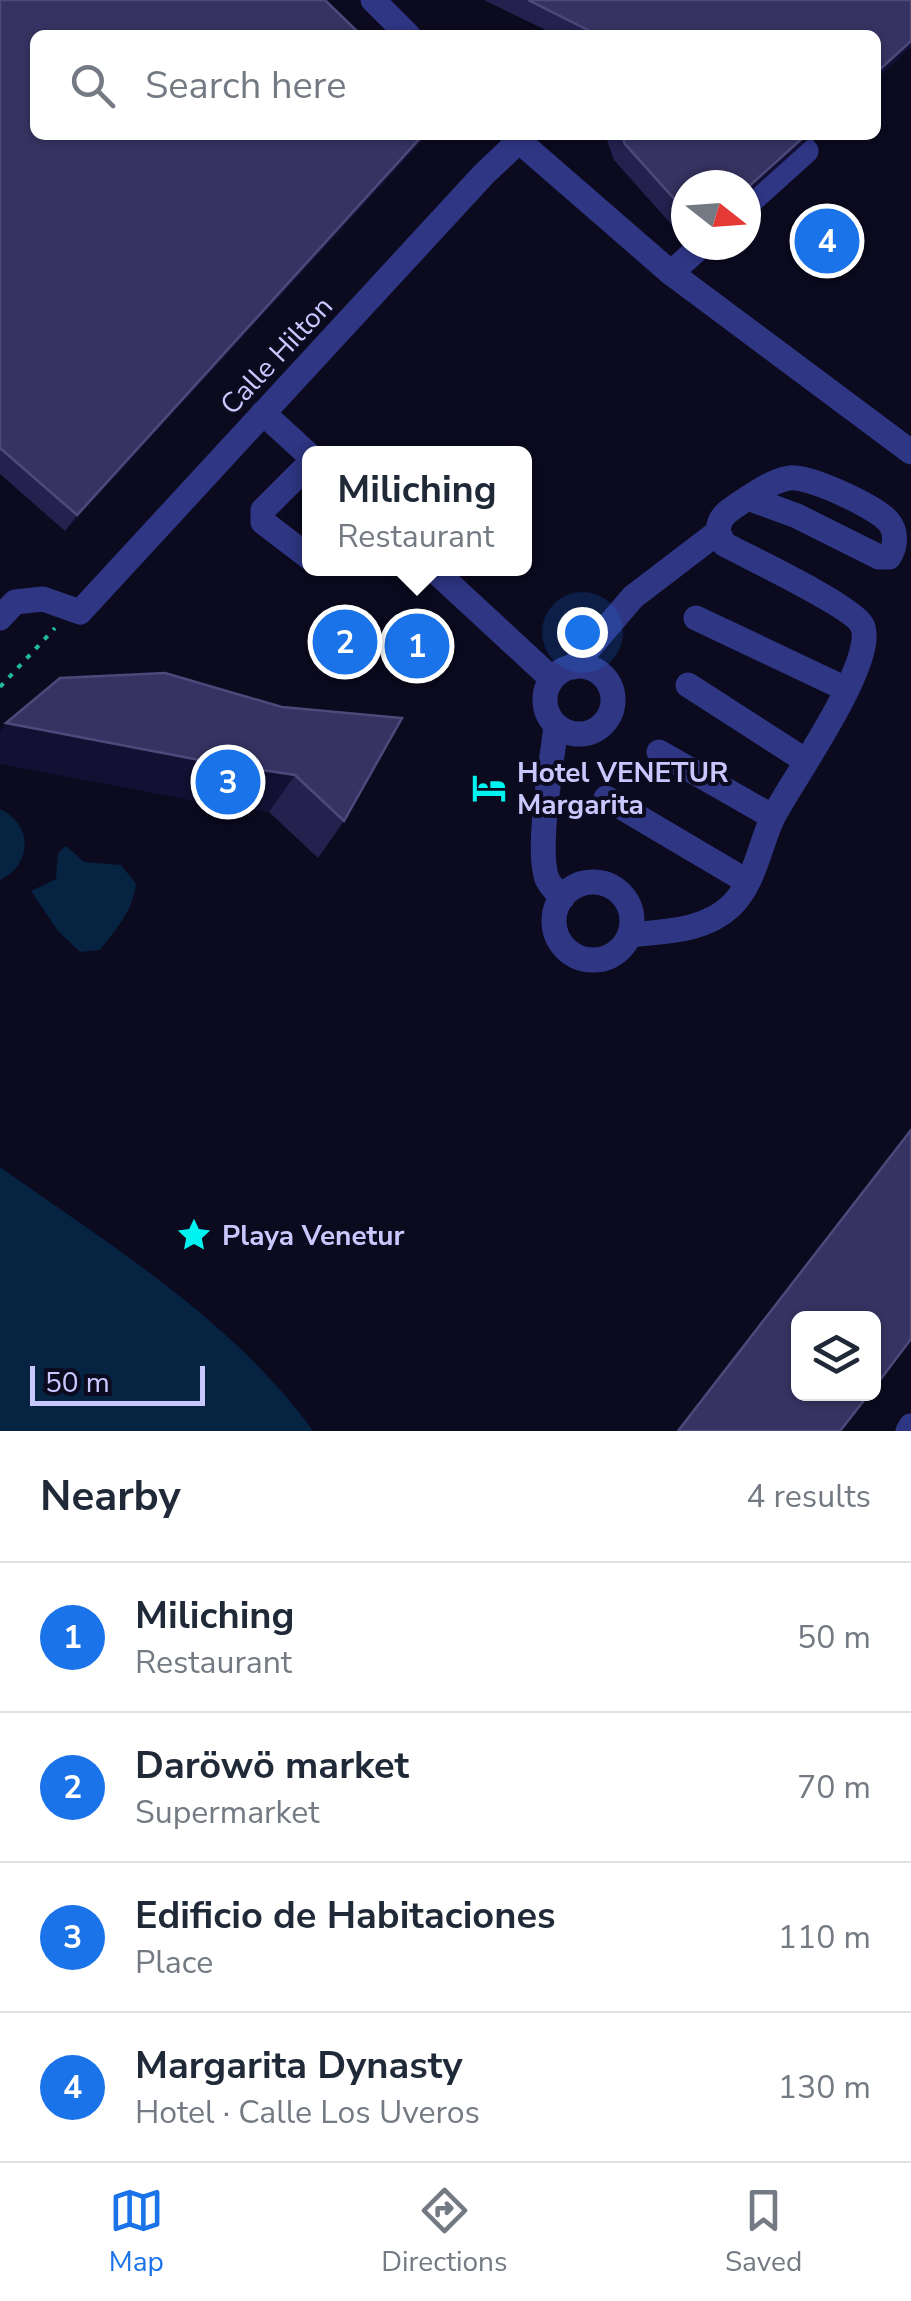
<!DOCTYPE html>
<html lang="en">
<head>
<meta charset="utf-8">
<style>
	body { margin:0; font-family:"Nunito Sans",sans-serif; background:#f6f6f7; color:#1f2937 }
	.controls { position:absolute; right:30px; bottom:30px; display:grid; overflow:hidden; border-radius:15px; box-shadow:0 2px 8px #0004 }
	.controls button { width:90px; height:90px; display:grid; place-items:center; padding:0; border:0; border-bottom:2px solid #e0e1e3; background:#fff; color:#1f2937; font:50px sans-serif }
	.compass { position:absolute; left:671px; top:170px; width:90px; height:90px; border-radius:50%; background:#fff; box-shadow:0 2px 8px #0004; rotate:107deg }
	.scale { position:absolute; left:30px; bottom:25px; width:175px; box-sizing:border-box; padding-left:10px; border:5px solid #c8c8ff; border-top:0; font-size:28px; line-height:35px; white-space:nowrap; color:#c8c8ff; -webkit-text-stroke:8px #0b0a1f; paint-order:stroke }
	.you { position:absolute; left:582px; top:632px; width:35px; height:35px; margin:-25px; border:8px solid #fff; border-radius:50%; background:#1a73e8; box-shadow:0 0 0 15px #1a73e833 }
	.badge { display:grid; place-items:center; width:65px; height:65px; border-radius:50%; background:#1a73e8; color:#fff; font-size:32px; font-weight:700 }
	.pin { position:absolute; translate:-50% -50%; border:5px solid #fff; box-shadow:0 2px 10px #0006 }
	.popup { position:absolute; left:302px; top:446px; width:230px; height:130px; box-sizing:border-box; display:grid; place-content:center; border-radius:15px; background:#fff; filter:drop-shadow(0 2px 8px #0005); font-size:32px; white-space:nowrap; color:#747a83 }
	.popup b { font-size:38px; color:#1f2937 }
	.popup::after { content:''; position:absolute; left:50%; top:100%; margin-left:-20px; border:20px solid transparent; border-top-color:#fff }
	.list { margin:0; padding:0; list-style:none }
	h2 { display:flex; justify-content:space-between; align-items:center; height:130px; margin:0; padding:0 40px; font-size:42px }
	h2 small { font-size:32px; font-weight:400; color:#747a83 }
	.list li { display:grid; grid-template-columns:65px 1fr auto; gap:30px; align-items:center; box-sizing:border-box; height:150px; padding:0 40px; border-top:2px solid #e0e1e3 }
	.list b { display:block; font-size:38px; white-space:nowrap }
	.list p { margin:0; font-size:32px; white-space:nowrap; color:#747a83 }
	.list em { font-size:32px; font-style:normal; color:#747a83 }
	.icon { flex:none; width:55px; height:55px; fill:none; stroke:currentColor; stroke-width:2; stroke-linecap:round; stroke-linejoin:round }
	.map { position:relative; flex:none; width:911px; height:1431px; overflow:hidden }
	.search { position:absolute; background:#fff; box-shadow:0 2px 8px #0004; left:30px; right:30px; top:30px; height:110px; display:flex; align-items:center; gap:25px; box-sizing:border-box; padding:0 35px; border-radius:15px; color:#747a83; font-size:38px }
	.sheet { height:730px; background:#fff }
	nav { display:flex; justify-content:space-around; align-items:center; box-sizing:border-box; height:140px; border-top:2px solid #e0e1e3; background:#fff; font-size:28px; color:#747a83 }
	nav a { display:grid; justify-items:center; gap:5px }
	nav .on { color:#1a73e8 }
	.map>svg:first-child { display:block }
</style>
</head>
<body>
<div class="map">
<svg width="911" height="1431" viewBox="0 0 911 1431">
	<rect width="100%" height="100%" fill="#0b0a1f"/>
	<path fill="#062342" d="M0,809C33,824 33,864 0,880Z
		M66,846L84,862L121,865L136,884C133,911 116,929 100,950L80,952L58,931L31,891L56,879L58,853Z
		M0,1167C110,1245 233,1320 313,1431H0Z"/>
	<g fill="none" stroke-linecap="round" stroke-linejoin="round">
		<path stroke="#20bba1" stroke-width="4" stroke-dasharray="5 8" stroke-linecap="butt" d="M0,687L55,628"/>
		<path stroke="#2f3684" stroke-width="25" d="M373,0L408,35
			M512,135L671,273L911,452
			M746,205L806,151L790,135
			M671,273L702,245
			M263,413L310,456
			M310,463L263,510V522L310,558
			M432,568L552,679
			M0,618L15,602L43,599L80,612L484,174L519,141
			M696,618L846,689
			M545 700a34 34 0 1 1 68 0a34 34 0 1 1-68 0Z
			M573,667L633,597L718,532C719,515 728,512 740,503C754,494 772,481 789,478C808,475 874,506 888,521C897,531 896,546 889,557H879L797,516L748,498
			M688,685L806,761
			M556,726C552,761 536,849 547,879C551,887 556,891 563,897
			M659,752L773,817
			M606,798L748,882
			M554 921a39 39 0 1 1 78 0a39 39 0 1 1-78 0Z
			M630,935C665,931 703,932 731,906C755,883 759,846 773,817C791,782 879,659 862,625C852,606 750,558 724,544L718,532
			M908,1431L911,1426"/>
	</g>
	<path fill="#24214f" d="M0,0L427,135L65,531L0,474Z
		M484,0H911V47L876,79V35H556Z
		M605,135H813L746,195L686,185V241L614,160Z
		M282,707L344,821L318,858L269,812L190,800Z"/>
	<path fill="#131034" d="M911,41V47L876,79V73Z
		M423,135H427L65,531L77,515Z
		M806,135H813L746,195V189Z
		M6,723L295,775L269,812L190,800L0,764V731Z"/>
	<path fill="#363362" stroke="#4d4a7b" stroke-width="2.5" d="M0,0H325L361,35H35V135H423L77,515L0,448Z
		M528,0H911V41L876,73V35H598Z
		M622,135H806L746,189V185H686V212L625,144Z
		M165,673L282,707L402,718L344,821L295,775L215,763L6,723L60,678Z
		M911,1130V1339L874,1388V1318H798V1394H869L840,1431H678Z"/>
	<defs>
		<g id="hotel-bare" transform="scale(2.7)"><path d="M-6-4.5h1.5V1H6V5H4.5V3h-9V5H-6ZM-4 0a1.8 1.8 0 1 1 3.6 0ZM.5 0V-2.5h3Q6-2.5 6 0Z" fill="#00f3f0" stroke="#0b0a1f" stroke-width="2.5" paint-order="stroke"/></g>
		<g id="sight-bare" transform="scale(2.7)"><path d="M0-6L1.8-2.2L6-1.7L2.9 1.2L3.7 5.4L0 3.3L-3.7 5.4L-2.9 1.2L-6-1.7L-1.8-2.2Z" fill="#00f3f0" stroke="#0b0a1f" stroke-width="2.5" paint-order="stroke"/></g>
	</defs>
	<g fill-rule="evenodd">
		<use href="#hotel-bare" x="489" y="788"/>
		<use href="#sight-bare" x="194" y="1235"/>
	</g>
	<g text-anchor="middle" stroke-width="8" stroke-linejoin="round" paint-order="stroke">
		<g font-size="28" fill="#c8c8ff" stroke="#0b0a1f">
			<text transform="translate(276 355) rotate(-47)" y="10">Calle Hilton</text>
		</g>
		<g font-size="28" font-weight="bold" fill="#c8c8ff" stroke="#0b0a1f" text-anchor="start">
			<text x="517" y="782">Hotel VENETUR<tspan x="517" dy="32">Margarita</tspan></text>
			<text x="222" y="1245">Playa Venetur</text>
		</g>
	</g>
</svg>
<div class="controls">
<button><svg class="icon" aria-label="layers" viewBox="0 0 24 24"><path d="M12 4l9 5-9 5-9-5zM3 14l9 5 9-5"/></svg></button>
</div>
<svg class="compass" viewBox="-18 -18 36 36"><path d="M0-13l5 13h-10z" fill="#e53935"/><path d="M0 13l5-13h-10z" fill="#747a83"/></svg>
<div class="scale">50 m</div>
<div class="you"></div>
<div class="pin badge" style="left:417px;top:646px">1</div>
<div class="popup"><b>Miliching</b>Restaurant</div>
<div class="pin badge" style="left:345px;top:642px">2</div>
<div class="pin badge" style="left:228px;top:782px">3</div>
<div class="pin badge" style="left:827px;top:241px">4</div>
<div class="search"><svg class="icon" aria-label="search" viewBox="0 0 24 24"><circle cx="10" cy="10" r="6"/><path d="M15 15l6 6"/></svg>Search here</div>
</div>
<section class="sheet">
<h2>Nearby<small>4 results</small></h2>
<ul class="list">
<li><span class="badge">1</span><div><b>Miliching</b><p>Restaurant</p></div><em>50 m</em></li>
<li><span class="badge">2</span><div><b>Daröwö market</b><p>Supermarket</p></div><em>70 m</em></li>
<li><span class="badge">3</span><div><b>Edificio de Habitaciones</b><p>Place</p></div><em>110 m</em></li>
<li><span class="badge">4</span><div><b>Margarita Dynasty</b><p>Hotel · Calle Los Uveros</p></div><em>130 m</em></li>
</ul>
</section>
<nav>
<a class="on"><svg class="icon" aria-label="map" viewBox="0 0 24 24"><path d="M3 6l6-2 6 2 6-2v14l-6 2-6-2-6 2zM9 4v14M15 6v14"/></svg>Map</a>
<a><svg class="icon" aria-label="directions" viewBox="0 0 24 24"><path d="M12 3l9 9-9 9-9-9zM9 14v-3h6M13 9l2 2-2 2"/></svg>Directions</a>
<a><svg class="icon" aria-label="saved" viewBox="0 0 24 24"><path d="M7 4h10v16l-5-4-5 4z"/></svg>Saved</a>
</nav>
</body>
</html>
